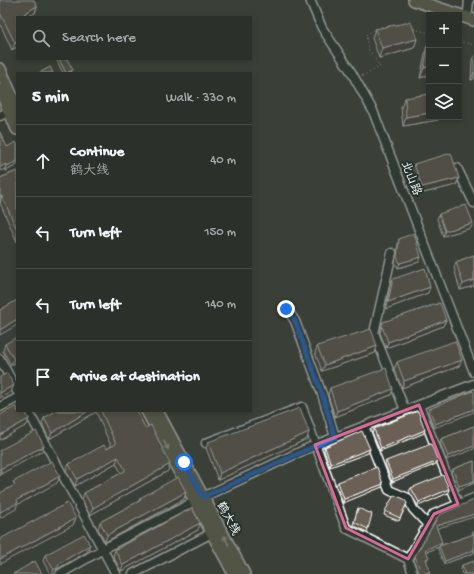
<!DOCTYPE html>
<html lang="en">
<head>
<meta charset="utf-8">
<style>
	body { margin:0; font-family:"Gochi Hand","LXGW WenKai TC",sans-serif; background:#343833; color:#f1f3f6 }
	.controls { position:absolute; right:12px; top:12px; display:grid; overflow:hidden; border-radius:0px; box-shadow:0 2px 6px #0003 }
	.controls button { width:36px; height:36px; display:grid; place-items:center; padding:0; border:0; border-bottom:1px solid #484b47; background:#2c302b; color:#f1f3f6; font:20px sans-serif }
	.stop { position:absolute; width:12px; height:12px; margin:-9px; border:3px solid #1a73e8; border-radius:50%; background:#fff }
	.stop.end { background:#1a73e8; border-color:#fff; box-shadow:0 1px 4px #0008 }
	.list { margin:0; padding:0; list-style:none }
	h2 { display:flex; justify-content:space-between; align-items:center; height:52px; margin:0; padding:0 16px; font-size:17px }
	h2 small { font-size:13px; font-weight:400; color:#a6a9a9 }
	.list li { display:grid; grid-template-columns:26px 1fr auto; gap:12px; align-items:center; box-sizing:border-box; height:72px; padding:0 16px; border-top:1px solid #484b47 }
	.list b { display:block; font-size:15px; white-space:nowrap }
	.list p { margin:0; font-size:13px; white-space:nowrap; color:#a6a9a9 }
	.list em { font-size:13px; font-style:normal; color:#a6a9a9 }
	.icon { flex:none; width:22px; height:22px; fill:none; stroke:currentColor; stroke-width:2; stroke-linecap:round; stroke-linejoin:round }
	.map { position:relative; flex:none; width:474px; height:574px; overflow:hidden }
	.search { position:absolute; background:#2c302b; box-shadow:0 2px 6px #0003; left:16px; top:16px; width:236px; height:44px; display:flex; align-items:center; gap:10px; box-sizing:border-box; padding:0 14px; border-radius:0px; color:#a6a9a9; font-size:15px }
	.panel { position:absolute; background:#2c302b; box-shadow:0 2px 6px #0003; left:16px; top:72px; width:236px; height:340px; border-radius:0px }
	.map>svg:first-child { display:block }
</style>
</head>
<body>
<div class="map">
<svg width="474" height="574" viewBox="0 0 474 574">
	<rect width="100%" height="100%" fill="#3a4039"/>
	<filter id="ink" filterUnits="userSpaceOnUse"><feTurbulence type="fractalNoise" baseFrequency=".025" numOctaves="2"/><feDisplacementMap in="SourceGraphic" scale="8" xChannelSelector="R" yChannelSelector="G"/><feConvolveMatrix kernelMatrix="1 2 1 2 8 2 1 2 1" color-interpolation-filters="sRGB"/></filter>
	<g filter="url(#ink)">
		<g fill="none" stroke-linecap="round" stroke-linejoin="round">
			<g stroke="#fff" stroke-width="11">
				<path id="minor" d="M310,0L322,28L350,70L373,111L474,372
					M468,11L469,0
					M0,116L13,109
					M457,168L474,203
					M392,253L374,333L405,410
					M287,309L295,321L322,394L335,437
					M0,359L17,391
					M419,405L458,504
					M0,407L17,398
					M28,411L116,574
					M364,426L389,490L408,498L413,509L427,524
					M206,443L302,407L346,528L408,559
					M60,574L103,549L203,497L315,445L474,384
					M133,574L212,533
					M413,574L408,559L434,514L474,498"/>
			</g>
			<g stroke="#fff" stroke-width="14">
				<path id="major" d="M414,0L474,20
					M0,69L17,108
					M0,90L17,129
					M147,411L234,574
					M157,411L244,574"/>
			</g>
			<path stroke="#fff" stroke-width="1" stroke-dasharray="1 3" stroke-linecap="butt" d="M381,27L400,24
				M414,29L429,33
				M459,41L474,45
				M362,76L380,67L368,48L366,35L375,29
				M407,314L438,302"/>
			<use href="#minor" stroke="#26332d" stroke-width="8"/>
			<use href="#major" stroke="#706f59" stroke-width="11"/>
		</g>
		<path fill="#5b5348" stroke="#fff" d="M0,0L37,6L35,13L17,17V47L12,50L0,24Z
			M375,29L417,39L414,48L379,58L372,38Z
			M429,41V75L420,78L426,49Z
			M474,55V79L471,80L472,61Z
			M56,59H67L72,73H63Z
			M405,98L438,120L403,126L401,108Z
			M17,144V165L6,171L5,169L7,147Z
			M414,164L459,178L456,185L419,194L411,171Z
			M17,171V242L0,203V178Z
			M439,214L471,228L443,236L437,219Z
			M399,239L421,257L419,262L398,268L395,263L398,244Z
			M474,255V286L460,290L454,268L456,262Z
			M393,279L428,293L386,309L390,285Z
			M446,320L443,326L386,348L380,333L383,322Z
			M5,344L17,362L11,365L3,351Z
			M317,346H377L375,353L322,371L315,353Z
			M397,362L459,366L402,388L394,369Z
			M330,388L391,395L335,417L328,395Z
			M473,391L434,428L428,412L429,409Z
			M56,411H137L145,428L168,471L90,515L82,500L84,493L121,473L116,463L75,486L66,471L69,464L107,449L111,446L96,412L49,439L42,424L44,418Z
			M474,426L446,460L440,442L441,439Z
			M374,429L424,433L380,451L372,432Z
			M307,439L218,480L206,448L208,442Z
			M325,447L370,449L368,453L330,467L324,450Z
			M386,461H438L436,464L392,482L385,464Z
			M474,461V483L458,490L451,472L453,469Z
			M338,482L383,484L382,487L343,503L336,485Z
			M411,488L449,489L448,493L418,506L409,491Z
			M186,492L184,499L105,542L98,529L100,522L139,501L140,498Z
			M407,503L399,521L384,515L385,511Z
			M358,508L368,529L367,532L353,525Z
			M437,528L441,545L472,535L473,531L474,530V553L444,564L438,549L439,547L426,552L429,557L427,560L426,561L430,571L429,574H418V573L414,560L415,556Z
			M198,530L121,571L113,556L115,550Z
			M87,552L57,569L55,574H50L43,561L45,555Z
			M462,565L474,574H462L461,569Z"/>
		<path fill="#4a433b" stroke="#fff" d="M37,6L35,13L27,17H23L24,14Z
			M417,39L414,48L379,58L382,48Z
			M17,42V47L12,50L15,43Z
			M429,67V75L420,78L424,68Z
			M474,72V79L471,80Z
			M429,113V117H439L438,120L403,126L406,117Z
			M17,161V165L6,171L7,166Z
			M6,164L5,169L0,171V167Z
			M459,178L456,185L419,194L422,187Z
			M2,196L0,203V197Z
			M473,223L471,228L443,236L445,231Z
			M421,257L419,262L398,268L400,263Z
			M474,280V286L460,290L463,284Z
			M430,287L428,293L386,309L388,302Z
			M17,319V325L0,335V330Z
			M446,320L443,326L386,348L388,342Z
			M377,346L375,353L322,371L325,365Z
			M17,357V362L11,365L14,359Z
			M462,360L459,366L402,388L404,381Z
			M14,385L11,392L0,398V393Z
			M393,389L391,395L335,417L337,411Z
			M474,409V412L434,428L435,424Z
			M88,411H96V412L49,439L52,433Z
			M29,419L27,425L0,440V435Z
			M425,430L424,433L380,451L381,448Z
			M309,432L307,439L218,480L220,473Z
			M44,446L41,452L1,474L0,476V469Z
			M474,446V449L446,460L448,456Z
			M370,449L368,453L330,467L331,464Z
			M118,457L116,463L75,486L77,479Z
			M438,461L436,464L392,482L393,479Z
			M170,464L168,471L90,515L93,508Z
			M60,476L57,483L17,505L16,509L0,518V512L17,500Z
			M474,481V483L458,490L459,486Z
			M383,484L382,487L343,503L344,499Z
			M449,489L448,493L418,506L419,502Z
			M186,492L184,499L105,542L107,535Z
			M474,514V517L435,529L436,526Z
			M76,518L73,525L0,564V559Z
			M200,523L198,530L121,571L123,565Z
			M442,542L441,546L424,553L425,550Z
			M90,545L87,552L57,569L55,574H52L54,570L60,563Z
			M474,550V553L444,564L445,561Z
			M430,571L429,574H424Z"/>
		<path fill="#6a6054" stroke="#fff" d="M0,0H34L37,6L24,14L26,17H17V42L15,43L0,13Z
			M411,22L417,39L382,48L375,29Z
			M459,38H460L459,55Z
			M429,42V67L424,68Z
			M59,59H67L73,70L66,73Z
			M50,67L53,73H39Z
			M429,94V113L406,117L405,98Z
			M0,132L7,147L16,142L17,144V161L7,166L6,164L0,167Z
			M451,153L459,178L422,187L414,164Z
			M17,171V230L2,196L0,197V178Z
			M466,205L473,223L445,231L439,214Z
			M414,233L421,257L400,263L397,258L399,239Z
			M474,255V280L463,284L456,262Z
			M425,268L430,287L388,302L393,279Z
			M17,300V319L0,330V310Z
			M440,303L446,320L388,342L382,326L383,322Z
			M371,329L377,346L325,365L317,346Z
			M17,337V357L14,359L5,344Z
			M455,341L462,360L404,381L397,362Z
			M386,368L393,389L337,411L330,388Z
			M7,373L14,385L0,393V377Z
			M473,391L474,393V409L435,424L429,409Z
			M17,406V411H25L29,419L0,435V415Z
			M300,408L309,432L220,473L208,442Z
			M56,411H88L52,433L44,418Z
			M101,411H137L145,428L151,425L170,464L93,508L84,493L125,471V469L118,457L77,479L69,464L104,445L107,449L116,444Z
			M418,411L425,430L381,448L374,429Z
			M474,426V446L448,456L441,439Z
			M36,431L44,446L0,469L2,472L0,473V450Z
			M362,431L370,449L331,464L325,447Z
			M431,444L438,461L393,479L386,461Z
			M52,461L60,476L17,500L18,503L0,512V493L15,485L13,482Z
			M474,461V481L459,486L453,469Z
			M377,467L383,484L344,499L338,482Z
			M443,475L449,489L419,502L411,488Z
			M178,477L186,492L107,535L100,522L141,500L140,498Z
			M394,495L404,499L407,503L400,518L385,511Z
			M474,500V514L436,526L442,542L425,550L429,557L426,559L430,571L424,574H418L420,569L415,556L439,515Z
			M67,503L76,518L0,559V539Z
			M192,508L200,523L123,565L115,550Z
			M358,508L372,514L368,529L354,522Z
			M84,534L90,545L60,563L57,568L54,570L45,555Z
			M474,534V550L445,561L439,546Z
			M35,561L42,574H13Z
			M474,561V574H465L462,565Z"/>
		<defs><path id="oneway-solid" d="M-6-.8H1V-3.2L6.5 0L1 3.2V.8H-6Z"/></defs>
		<g fill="#bfbeb4">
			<use href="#oneway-solid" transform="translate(166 445) rotate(62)"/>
			<use href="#oneway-solid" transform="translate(226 540) rotate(-118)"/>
		</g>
	</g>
	<g fill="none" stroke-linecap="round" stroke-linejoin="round" filter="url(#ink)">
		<path stroke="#1a73e8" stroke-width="5" d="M184,462L203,497L335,437L322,394L295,321L286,309"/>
	</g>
	<path d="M0 0H474V574H0ZM419,405L458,504L434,514L408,559L346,528L315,445Z" fill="#3a4039" fill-opacity=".55" fill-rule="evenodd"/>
	<path fill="none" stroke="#d76994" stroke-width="3" stroke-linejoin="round" d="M419,405L458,504L434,514L408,559L346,528L315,445Z"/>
	<g text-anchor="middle" stroke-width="4" stroke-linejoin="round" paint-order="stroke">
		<g font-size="12" fill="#fff" stroke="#26332d">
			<text transform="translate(412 178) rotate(69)" y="4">北山路</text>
			<text transform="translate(229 518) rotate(62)" y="4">鹤大线</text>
		</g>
	</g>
</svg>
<div class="controls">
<button>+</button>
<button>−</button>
<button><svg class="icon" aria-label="layers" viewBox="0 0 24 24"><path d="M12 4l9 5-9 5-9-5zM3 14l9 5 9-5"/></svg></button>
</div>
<div class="stop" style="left:184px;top:462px"></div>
<div class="stop end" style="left:286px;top:309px"></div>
<div class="search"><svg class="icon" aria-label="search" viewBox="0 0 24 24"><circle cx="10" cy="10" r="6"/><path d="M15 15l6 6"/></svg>Search here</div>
<section class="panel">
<h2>5 min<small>Walk · 330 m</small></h2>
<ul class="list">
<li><svg class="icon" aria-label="ahead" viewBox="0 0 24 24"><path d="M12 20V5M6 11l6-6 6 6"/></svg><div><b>Continue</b><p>鹤大线</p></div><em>40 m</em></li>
<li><svg class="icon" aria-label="left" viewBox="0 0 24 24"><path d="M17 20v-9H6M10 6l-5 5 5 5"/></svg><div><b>Turn left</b></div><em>150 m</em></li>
<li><svg class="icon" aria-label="left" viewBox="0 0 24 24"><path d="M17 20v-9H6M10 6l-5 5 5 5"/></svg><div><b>Turn left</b></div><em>140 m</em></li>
<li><svg class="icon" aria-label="arrive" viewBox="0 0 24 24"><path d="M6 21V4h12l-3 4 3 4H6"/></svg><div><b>Arrive at destination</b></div></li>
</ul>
</section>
</div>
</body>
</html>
